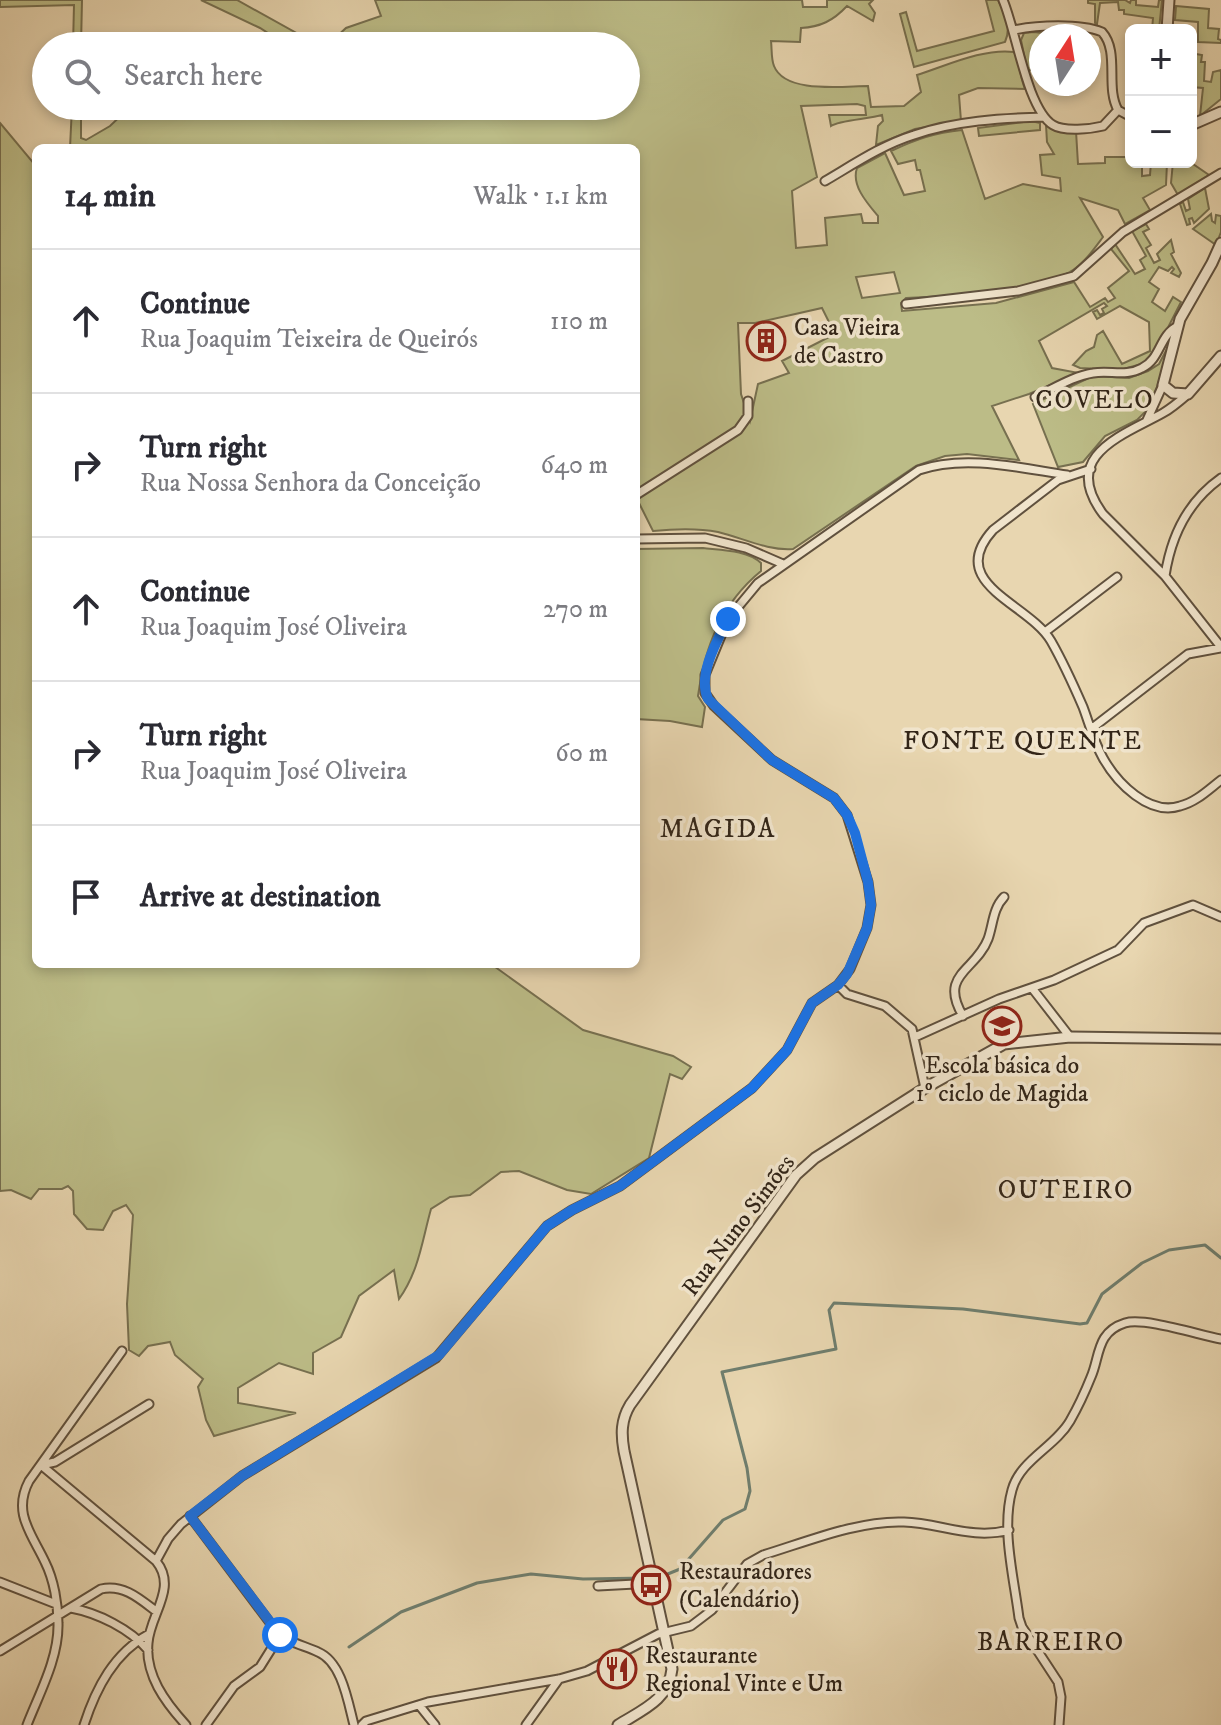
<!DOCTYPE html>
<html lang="en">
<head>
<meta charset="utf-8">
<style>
	body { margin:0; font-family:"IM FELL DW Pica",serif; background:#f7f7f7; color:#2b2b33 }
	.controls { position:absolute; right:24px; top:24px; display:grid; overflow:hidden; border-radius:12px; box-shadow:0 4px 12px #0003 }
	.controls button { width:72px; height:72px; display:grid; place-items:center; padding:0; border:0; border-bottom:2px solid #e1e1e2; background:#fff; color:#2b2b33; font:40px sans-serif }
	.compass { position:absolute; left:1029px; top:24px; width:72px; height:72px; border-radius:50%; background:#fff; box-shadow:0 4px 12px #0003; rotate:12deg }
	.stop { position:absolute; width:24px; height:24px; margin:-18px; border:6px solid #1a73e8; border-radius:50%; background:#fff }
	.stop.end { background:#1a73e8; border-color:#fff; box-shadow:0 2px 8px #0008 }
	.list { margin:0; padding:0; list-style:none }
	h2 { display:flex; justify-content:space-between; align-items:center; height:104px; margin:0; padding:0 32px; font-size:34px }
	h2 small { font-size:26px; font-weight:400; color:#7c7c81 }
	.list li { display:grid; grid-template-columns:52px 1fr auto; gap:24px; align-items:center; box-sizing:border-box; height:144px; padding:0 32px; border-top:2px solid #e1e1e2 }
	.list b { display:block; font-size:30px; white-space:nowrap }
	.list p { margin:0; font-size:26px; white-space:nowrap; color:#7c7c81 }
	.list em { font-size:26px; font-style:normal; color:#7c7c81 }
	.icon { flex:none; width:44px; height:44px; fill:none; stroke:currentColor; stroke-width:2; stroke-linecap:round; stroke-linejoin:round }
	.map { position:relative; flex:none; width:1221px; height:1725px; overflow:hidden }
	.search { position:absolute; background:#fff; box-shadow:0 4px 12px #0003; left:32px; top:32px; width:608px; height:88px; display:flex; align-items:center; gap:20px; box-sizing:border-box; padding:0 28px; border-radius:44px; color:#7c7c81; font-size:30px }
	.panel { position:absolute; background:#fff; box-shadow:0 4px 12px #0003; left:32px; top:144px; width:608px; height:824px; border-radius:12px }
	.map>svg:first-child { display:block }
</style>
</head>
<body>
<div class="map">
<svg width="1221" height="1725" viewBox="0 0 1221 1725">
	<rect width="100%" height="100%" fill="#e8d6b0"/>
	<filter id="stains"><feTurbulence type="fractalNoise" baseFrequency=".0025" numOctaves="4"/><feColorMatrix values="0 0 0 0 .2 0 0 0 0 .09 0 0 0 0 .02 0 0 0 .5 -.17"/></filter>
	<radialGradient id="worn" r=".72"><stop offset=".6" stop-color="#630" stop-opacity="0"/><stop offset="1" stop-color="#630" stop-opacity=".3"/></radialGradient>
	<path fill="#bcbc87" stroke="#777050" stroke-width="2" fill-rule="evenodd" d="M0,0H82L81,46H73L74,5L0,7Z
		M201,0H237L311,41L333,40L346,28L381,16L375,0H802L803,7H827V0H873L869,4L875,13L873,21L847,6C833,21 820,27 801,28L800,42L771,41C772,49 771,59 774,66C785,94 843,86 868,86L871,107L904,106L921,92L917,75C946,66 983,48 1014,52C1020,63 1020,77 1025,89L978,88L959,95L961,121L915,129L876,145L878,126L883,121L882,115C870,119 839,120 831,126L829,115H866L865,106L857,104L801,106L817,177L792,191L796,248L827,245L825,218L861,214L863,223H878V216C867,203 851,185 857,168L885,153L904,195L925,191L920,170H917L915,160L898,164L891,151C917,139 934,133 962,130L985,199L1023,184L1061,191L1060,178L1042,175L1040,155L1054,154L1047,142L1046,125L1059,132L1076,131L1078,164L1105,163V157H1131V162H1142V176L1150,175L1151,162L1167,163L1166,185L1143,198L1150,210L1125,224L1118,210L1080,198L1103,237C1094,249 1085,262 1073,270C1045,289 943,297 906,298L901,303L902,311L996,303L1074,282L1090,307L1105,298L1108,302L1115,298L1108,288L1129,271L1111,249L1115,244L1135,274L1145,269L1140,260L1146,256L1132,231L1146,224L1149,229L1143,232L1151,245L1146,248L1154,263L1160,260L1157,254L1171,240L1174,252L1171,254L1181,273L1179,277L1171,273L1174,269L1172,267L1168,271L1159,267L1149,282L1159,289L1152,302L1165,311L1173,297L1181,302L1153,357L1145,363L1120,370L1080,368L1073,365L1086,351L1094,347L1097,335L1103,331L1122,364L1150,351L1149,322L1120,306L1097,319L1093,312L1097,310L1100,315L1104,313L1102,309L1107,306L1104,303L1039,341L1052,368L1079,373L1029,394L992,406L1019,460L967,454L945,456L916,466L793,549C768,551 743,538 718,532C697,528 674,529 653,531L636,497V148H70L72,106H81V138L86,140L110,126L129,108L139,106H626V46H288L260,28ZM894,272L900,293L862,298L856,277ZM822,308L835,334L782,361L789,373L758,384L750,421L741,394L738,323H755Z
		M986,0H998C1005,15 1012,26 1005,42L914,67L900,14L906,12L917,51L994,31Z
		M1088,0H1125L1130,3L1131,0H1136V5L1158,7L1159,0H1162L1159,30H1152L1153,18L1124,14V10H1119L1118,2L1100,3L1097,24L1095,23V4L1088,3Z
		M1176,6L1209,9L1208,28L1219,29L1218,39L1221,40V43L1198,42V22L1175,20Z
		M1034,32L1069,36H1041V70H1027L1021,40L1024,33Z
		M1196,54L1202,55L1201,62H1205L1204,81L1211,82L1213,72L1221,70V99L1200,116L1203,88L1191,87V66H1195Z
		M1031,121L1040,123V130L979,136L978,128Z
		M0,123L36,166V964H491L583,1030L673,1056L691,1067L682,1079L670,1074L649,1158L591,1194L567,1190L519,1171L501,1172L470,1195L450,1197L431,1209C422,1241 419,1271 399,1299L394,1270L359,1296L341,1337L313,1353V1374L279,1363L238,1388V1403L296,1413L214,1436L206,1420L198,1387L203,1379L175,1355L170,1342L148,1346L139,1356L129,1350L127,1304L133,1215L126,1205L113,1211L103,1230L87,1229L74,1214L73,1191L68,1186L62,1189H39L31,1199L11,1190L0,1191Z
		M1173,162H1190L1209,175L1178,195L1171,183Z
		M1205,188L1209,209L1194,223L1192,218L1189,219L1190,224L1187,225L1180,204L1183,202L1186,211L1190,209L1188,199Z
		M1211,214L1212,221L1215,223L1216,215L1221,216V232L1216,245L1193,229Z
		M1171,341L1157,387L1147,410L1137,420L1105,436L1083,462L1058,467L1033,404L1093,376L1129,378L1148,371L1159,364Z
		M703,548C721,550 748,550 761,563V571C721,604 705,646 698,696L705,707L702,727L670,721L636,719V549Z"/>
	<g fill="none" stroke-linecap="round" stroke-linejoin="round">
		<path stroke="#6f7e6e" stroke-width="3" d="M658,1578L680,1569L723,1520L745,1509L750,1491L747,1468L722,1372L836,1349L829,1310L834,1303L963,1309L1080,1324L1087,1323L1102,1294L1142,1263L1169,1250L1205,1245L1221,1258
			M349,1647L401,1612L477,1583L531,1574L583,1579L648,1578"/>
		<g stroke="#60513e" stroke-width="11">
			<path id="minor" d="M1003,0C1016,30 1027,109 1053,125C1064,132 1091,129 1103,126L1118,110L1131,117
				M1014,30C1037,25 1080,23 1102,32C1120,52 1105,87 1118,110
				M825,181C854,164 882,145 914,135C954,121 1002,118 1044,117
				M906,304L1018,291L1074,276L1123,232L1221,173
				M1188,394C1180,401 1172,408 1163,413C1124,435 1059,455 1103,514L1165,576L1221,647
				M1035,397C1053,389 1073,376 1093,373C1110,370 1126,377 1142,368C1161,359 1159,335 1178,326
				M1147,420L1163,385
				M1091,469L1058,480L993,530C944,584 1029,603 1051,641C1063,662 1073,684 1083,707C1089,723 1094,742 1103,758C1117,783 1149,816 1180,806C1196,802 1208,790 1221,780
				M636,495L738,430L748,416V401
				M636,539L705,538L746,548L783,564
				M1165,576C1171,536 1187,502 1221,478
				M1045,632L1117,577
				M1091,729L1188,654L1221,648
				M1032,988L1070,1037
				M963,1016C938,974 976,971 988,939C993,925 993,908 1004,897
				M915,1037L999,999L1054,980L1118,950L1144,923L1193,905L1221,917
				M925,1088L912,1029L885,1006L847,994L838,985L850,969L867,928L871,905L868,882L847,815L834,798L772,760L714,706L705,693V675L728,619L758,583L919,470C965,454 1020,468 1067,475
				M41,1465L156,1561C178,1588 150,1614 148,1643C145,1675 165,1702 186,1725
				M41,1465L55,1462L149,1404
				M190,1516L277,1632C289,1643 303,1645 318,1652C342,1662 348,1702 354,1725
				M156,1561L168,1539L181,1524L242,1476L436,1358L547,1226L572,1210L620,1186L752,1088L787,1050L812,1003L838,985
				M0,1582L56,1604
				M598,1586L654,1583
				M71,1608C98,1613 130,1629 148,1650
				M0,1651L101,1589C124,1584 140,1599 157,1612
				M419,1705L435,1725
				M27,1725C39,1694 59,1658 58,1623C58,1604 54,1580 45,1562C32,1534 12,1513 29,1481L122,1351
				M84,1725C96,1688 114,1653 149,1634
				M206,1725L234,1686L260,1667L280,1635
				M362,1725L366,1721L428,1702L559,1679L587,1671L658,1634L691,1626L712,1610L747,1564L763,1555C806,1542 859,1520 904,1522C940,1523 972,1540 1009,1530
				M526,1725L559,1679
				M1059,1725L1061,1697L1058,1682L1022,1627L1019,1618C1014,1578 1001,1529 1012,1490C1020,1460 1055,1447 1070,1421C1078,1407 1085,1392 1091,1377C1100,1357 1096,1332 1125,1323C1144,1317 1199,1335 1221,1339"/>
		</g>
		<g stroke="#60513e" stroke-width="13">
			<path id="tertiary" d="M1167,30L1169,0
				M1191,125L1221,112
				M1221,243L1212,263L1180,319L1163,385L1173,393L1188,394L1221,356
				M618,1725C642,1710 669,1700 672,1669L624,1451C621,1434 621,1420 630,1405L796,1175L815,1158L925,1088L1004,1044L1070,1037L1221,1039"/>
		</g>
		<use href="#minor" stroke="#f0e4cc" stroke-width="7"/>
		<use href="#tertiary" stroke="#f0e4cc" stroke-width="9"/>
	</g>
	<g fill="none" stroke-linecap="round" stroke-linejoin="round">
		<path stroke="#1a73e8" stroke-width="10" d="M280,1635L190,1516L242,1476L439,1355L547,1226L572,1210L620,1186L752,1088L787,1050L812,1003L838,985L847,974L867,928L871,905L868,882L855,833L847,815L834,798L772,760L708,699C697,675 717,641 728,619"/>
	</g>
	<defs>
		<g id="building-ring" transform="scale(2)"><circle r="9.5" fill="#f0e4cc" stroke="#8f2418" stroke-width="1.5"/><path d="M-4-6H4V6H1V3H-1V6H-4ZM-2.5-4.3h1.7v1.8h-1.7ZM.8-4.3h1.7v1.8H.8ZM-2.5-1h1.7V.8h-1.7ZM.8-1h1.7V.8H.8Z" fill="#8f2418"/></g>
		<g id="school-ring" transform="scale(2)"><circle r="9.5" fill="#f0e4cc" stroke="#8f2418" stroke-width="1.5"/><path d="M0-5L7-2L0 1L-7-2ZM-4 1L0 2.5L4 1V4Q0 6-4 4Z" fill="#8f2418"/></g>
		<g id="bus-ring" transform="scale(2)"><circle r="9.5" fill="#f0e4cc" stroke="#8f2418" stroke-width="1.5"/><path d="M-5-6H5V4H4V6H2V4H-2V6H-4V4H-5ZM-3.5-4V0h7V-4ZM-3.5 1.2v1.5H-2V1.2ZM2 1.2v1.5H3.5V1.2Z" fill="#8f2418"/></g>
		<g id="restaurant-ring" transform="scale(2)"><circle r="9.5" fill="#f0e4cc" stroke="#8f2418" stroke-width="1.5"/><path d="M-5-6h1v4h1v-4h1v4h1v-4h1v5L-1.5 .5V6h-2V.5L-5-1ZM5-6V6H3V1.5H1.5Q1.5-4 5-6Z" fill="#8f2418"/></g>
	</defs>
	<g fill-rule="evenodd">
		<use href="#building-ring" x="766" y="341"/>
		<use href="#school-ring" x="1002" y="1026"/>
		<use href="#bus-ring" x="651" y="1585"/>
		<use href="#restaurant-ring" x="617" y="1669"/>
	</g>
	<g text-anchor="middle" stroke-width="7" stroke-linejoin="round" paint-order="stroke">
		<g font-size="24" fill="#322518" stroke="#f0e4cc" text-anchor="start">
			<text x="794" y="335">Casa Vieira<tspan x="794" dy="28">de Castro</tspan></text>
			<text x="1002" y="1073" text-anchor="middle">Escola básica do<tspan x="1002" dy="28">1º ciclo de Magida</tspan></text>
			<text x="679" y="1579">Restauradores<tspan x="679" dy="28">(Calendário)</tspan></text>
			<text x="645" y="1663">Restaurante<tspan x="645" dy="28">Regional Vinte e Um</tspan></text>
		</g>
		<g font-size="24" fill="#322518" stroke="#f0e4cc">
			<text transform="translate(738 1225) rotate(-53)" y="8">Rua Nuno Simões</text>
		</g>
		<g font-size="26" letter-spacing="2" fill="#322518" stroke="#f0e4cc">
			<text x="1095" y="408">COVELO</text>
			<text x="1023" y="749">FONTE QUENTE</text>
			<text x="718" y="837">MAGIDA</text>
			<text x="1066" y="1198">OUTEIRO</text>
			<text x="1051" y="1650">BARREIRO</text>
		</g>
	</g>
	<rect width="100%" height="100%" filter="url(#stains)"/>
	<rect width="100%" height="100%" fill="url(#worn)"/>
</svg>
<div class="controls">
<button>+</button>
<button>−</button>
</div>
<svg class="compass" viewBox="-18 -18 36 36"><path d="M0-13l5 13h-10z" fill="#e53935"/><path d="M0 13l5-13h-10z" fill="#7c7c81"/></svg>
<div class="stop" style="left:280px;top:1635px"></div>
<div class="stop end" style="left:728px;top:619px"></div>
<div class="search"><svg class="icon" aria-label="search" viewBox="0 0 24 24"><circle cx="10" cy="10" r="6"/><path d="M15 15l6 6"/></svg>Search here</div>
<section class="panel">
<h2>14 min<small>Walk · 1.1 km</small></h2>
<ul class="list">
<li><svg class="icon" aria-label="ahead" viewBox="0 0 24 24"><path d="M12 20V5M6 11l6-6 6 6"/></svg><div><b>Continue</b><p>Rua Joaquim Teixeira de Queirós</p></div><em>110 m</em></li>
<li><svg class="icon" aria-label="right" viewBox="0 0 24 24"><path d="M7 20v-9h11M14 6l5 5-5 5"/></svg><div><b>Turn right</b><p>Rua Nossa Senhora da Conceição</p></div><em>640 m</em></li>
<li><svg class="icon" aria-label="ahead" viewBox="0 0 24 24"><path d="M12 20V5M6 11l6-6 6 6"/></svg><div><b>Continue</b><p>Rua Joaquim José Oliveira</p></div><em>270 m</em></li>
<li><svg class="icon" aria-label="right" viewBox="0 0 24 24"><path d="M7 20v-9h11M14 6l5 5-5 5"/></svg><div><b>Turn right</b><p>Rua Joaquim José Oliveira</p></div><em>60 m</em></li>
<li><svg class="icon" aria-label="arrive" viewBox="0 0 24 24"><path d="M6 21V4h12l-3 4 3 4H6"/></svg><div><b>Arrive at destination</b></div></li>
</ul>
</section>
</div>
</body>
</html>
